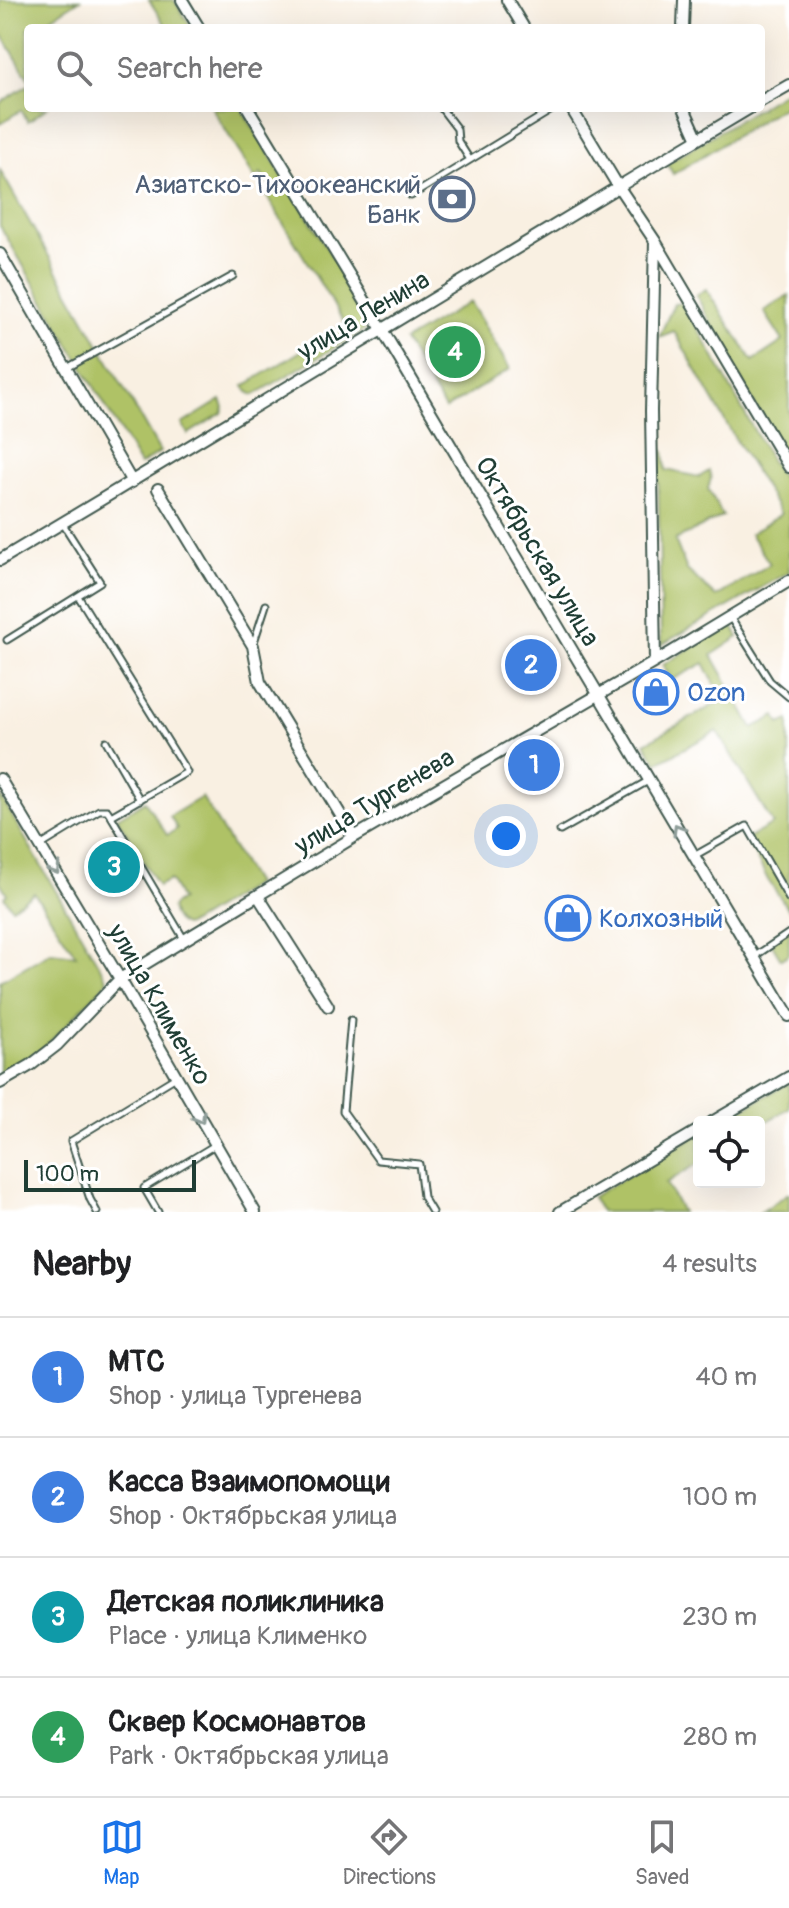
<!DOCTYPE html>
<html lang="en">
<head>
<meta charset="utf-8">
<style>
	body { margin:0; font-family:Pangolin,sans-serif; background:#f2f2f2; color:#202124 }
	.controls { position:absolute; right:24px; bottom:24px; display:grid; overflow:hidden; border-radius:8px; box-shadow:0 8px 32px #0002 }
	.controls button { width:72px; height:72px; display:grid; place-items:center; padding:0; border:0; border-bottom:2px solid #e0e0e0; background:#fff; color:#202124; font:40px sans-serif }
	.scale { position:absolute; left:24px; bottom:20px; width:172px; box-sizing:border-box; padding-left:8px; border:4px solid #1f3d34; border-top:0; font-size:22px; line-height:28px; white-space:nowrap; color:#1f3d34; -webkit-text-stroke:6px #fff; paint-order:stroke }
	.you { position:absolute; left:506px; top:836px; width:28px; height:28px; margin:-20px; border:6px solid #fff; border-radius:50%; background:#1a73e8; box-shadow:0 0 0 12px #1a73e833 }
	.badge { display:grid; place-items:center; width:52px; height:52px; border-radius:50%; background:#1a73e8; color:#fff; font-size:26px; font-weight:700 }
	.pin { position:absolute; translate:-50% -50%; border:4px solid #fff; box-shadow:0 2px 8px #0006 }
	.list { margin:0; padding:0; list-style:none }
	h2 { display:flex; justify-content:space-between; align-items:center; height:104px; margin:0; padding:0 32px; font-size:34px }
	h2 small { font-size:26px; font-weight:400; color:#757577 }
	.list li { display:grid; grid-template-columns:52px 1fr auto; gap:24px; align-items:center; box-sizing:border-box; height:120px; padding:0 32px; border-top:2px solid #e0e0e0 }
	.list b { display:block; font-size:30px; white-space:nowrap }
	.list p { margin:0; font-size:26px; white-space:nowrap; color:#757577 }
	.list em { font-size:26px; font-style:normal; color:#757577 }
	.icon { flex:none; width:44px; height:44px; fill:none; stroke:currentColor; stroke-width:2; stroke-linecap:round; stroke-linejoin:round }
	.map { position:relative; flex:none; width:789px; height:1212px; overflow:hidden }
	.search { position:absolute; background:#fff; box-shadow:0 8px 32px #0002; left:24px; right:24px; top:24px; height:88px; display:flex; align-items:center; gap:20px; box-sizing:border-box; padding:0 28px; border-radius:8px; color:#757577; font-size:30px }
	.sheet { height:584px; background:#fff }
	nav { display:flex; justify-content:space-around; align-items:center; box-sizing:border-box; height:112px; border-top:2px solid #e0e0e0; background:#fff; font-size:22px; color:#757577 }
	nav a { display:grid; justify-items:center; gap:4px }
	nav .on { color:#1a73e8 }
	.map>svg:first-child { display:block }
</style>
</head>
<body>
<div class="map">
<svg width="789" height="1212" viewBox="0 0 789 1212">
	<rect width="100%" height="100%" fill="#fff"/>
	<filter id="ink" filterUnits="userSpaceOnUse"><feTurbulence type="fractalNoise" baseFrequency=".0125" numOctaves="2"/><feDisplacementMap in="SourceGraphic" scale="16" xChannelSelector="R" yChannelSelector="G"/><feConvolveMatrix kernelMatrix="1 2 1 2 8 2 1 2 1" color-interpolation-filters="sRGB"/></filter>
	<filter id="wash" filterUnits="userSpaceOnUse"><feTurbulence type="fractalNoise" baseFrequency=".006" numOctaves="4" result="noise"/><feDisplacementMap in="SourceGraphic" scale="32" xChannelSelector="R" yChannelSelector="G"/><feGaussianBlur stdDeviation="1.8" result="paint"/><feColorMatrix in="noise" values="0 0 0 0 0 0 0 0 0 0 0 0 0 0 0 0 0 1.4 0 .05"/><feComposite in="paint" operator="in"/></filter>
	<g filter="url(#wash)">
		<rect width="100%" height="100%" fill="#f9f0e2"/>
		<path fill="#afc266" stroke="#67804d" stroke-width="2" d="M0,0H79L51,18L55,28H28V78L0,31Z
			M149,0H174L192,28H167Z
			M28,85V108H47L28,121L21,110L0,124V103Z
			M789,89V103L673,174L667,163L758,108H761V106Z
			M212,108H241L371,320L366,329L254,395L248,392L244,386L345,324L266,195L272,191L261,174L255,178Z
			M0,170L160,452L140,465L0,226Z
			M706,289L753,361L783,341L764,311L789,295V462L762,419L696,295Z
			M470,302L510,369L445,409L404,341Z
			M684,303L771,461L789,488V572L661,645L658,451H664L666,470L699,477L709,471L711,478L708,489L723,516L675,540L687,570L716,597L770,564L750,534L781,514L734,437L674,331L659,337L674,304Z
			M221,400L224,407L222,413L188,434L182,424Z
			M731,623L739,637L712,655L753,728L776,716L780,724L789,720V910L768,880L747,839L773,824L717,731L657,763L645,743L723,700L704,663L672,680L663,665Z
			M0,795L107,979L105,985L44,1048L0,1075V981L51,952L76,955L34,893L12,908L4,897L7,894L0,882Z
			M202,797L255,884L192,923L184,926C176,923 170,913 172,906L181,900L170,880L158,886L117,818L145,801L167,835L177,829L170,816Z
			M789,927V954L781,959L769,939Z
			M789,1083V1108L759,1126V1122H720Z
			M699,1134V1163L666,1183L682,1212H601L592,1197Z
			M789,1193V1212H761Z"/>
	</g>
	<g filter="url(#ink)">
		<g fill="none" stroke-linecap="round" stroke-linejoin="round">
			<g stroke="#40584e" stroke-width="9">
				<path id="lane" d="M441,108L457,129L458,141L470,160
					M411,196L555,108
					M67,368L233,276
					M78,596L187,772L111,816L184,939
					M730,617L770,681L789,697
					M7,640L100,582L63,524
					M253,645L266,605
					M106,741L140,800
					M560,831L648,781
					M40,846L99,810H107L111,816
					M694,856L747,826L789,899
					M755,956L789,933
					M351,1020L343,1111L378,1160L419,1164L423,1197L432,1212
					M97,1212L90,1199L71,1141L176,1077
					M158,1212L144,1188L215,1145"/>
			</g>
			<g stroke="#40584e" stroke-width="14">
				<path id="street" d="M182,0L199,28
					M507,0L524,28
					M683,28L684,0
					M761,101L789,85
					M248,108L371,311L789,1016
					M571,108L618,186L655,241L789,467
					M684,108L698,139
					M0,254L132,482
					M158,489L253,646L260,682L354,837
					M0,560C251,411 499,257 750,108
					M655,662L651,411L655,241
					M0,779L120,979L255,1212
					M258,896L328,1006
					M0,1083L31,1065L57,1045L120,979L354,837L655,662L789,581
					M712,1122L789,1077
					M560,1212L699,1130"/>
			</g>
			<use href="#lane" stroke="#fff" stroke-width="5"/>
			<use href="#street" stroke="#fff" stroke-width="10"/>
		</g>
		<defs><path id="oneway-chevron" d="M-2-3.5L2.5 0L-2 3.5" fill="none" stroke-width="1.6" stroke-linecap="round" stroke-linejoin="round" transform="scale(2)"/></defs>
		<g stroke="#8f9e9a">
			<use href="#oneway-chevron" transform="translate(678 829) rotate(-121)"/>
			<use href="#oneway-chevron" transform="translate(55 869) rotate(59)"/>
			<use href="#oneway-chevron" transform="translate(200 1118) rotate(60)"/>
		</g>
	</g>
	<defs>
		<g id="bank-ring" transform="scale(2.3)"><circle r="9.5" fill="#fff" stroke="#5c6f8a" stroke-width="1.5"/><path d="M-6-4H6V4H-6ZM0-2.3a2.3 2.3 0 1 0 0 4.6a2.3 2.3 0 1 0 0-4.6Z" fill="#5c6f8a"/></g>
		<g id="shop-ring" transform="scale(2.3)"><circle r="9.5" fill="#fff" stroke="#3f7fe0" stroke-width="1.5"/><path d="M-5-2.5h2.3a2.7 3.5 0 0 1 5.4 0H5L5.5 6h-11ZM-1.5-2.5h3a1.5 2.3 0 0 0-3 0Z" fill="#3f7fe0"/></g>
	</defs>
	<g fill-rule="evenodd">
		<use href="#bank-ring" x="452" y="199"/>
		<use href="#shop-ring" x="656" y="692"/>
		<use href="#shop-ring" x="568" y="918"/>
	</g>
	<g text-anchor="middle" stroke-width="6" stroke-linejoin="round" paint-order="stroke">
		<g font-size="26" fill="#4e5e75" stroke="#fff" text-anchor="end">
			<text x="421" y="193">Азиатско-Тихоокеанский<tspan x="421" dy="30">Банк</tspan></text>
		</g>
		<g font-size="26" fill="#1f3d34" stroke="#fff">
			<text transform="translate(363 315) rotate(-31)" y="9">улица Ленина</text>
			<text transform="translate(538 551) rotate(59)" y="9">Октябрьская улица</text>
			<text transform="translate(374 801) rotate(-31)" y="9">улица Тургенева</text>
			<text transform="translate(160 1004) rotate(60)" y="9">улица Клименко</text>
		</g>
		<g font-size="26" fill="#366cbe" stroke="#fff" text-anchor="start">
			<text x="687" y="701">Ozon</text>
			<text x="599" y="927">Колхозный</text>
		</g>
	</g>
</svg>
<div class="controls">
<button><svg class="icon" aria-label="locate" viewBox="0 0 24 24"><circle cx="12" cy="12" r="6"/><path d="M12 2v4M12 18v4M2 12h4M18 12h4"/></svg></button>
</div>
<div class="scale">100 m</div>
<div class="you"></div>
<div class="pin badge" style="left:534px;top:765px;background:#3f7fe0">1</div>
<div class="pin badge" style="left:531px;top:665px;background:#3f7fe0">2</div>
<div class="pin badge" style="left:114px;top:867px;background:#0f9aa8">3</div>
<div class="pin badge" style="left:455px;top:352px;background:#2e9e5b">4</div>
<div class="search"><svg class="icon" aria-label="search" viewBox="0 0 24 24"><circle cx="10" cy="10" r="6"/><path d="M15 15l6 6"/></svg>Search here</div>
</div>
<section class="sheet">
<h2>Nearby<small>4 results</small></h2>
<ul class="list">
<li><span class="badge" style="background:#3f7fe0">1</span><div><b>МТС</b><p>Shop · улица Тургенева</p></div><em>40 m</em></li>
<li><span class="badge" style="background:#3f7fe0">2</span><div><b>Касса Взаимопомощи</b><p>Shop · Октябрьская улица</p></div><em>100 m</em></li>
<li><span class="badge" style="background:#0f9aa8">3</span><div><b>Детская поликлиника</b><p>Place · улица Клименко</p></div><em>230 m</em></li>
<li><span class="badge" style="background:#2e9e5b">4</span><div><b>Сквер Космонавтов</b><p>Park · Октябрьская улица</p></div><em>280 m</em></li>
</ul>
</section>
<nav>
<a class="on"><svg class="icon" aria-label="map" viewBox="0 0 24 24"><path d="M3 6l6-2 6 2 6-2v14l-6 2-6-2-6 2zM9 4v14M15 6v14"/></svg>Map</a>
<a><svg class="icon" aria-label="directions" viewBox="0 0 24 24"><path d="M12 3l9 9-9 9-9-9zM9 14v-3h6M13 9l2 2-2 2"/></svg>Directions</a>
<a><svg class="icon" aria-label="saved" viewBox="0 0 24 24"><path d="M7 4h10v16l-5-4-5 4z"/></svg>Saved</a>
</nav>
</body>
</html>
